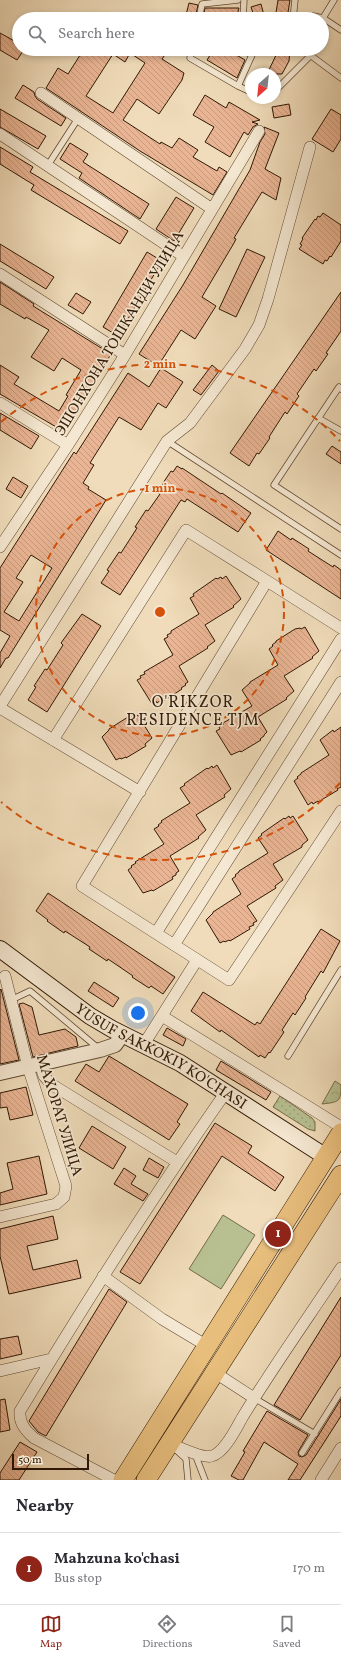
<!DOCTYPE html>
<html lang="en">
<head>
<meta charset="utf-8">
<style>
	body { margin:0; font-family:Vollkorn,serif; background:#f7f7f7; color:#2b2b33 }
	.compass { position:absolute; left:245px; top:68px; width:36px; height:36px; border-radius:50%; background:#fff; box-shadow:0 2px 6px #0003; rotate:207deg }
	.scale { position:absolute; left:12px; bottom:10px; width:77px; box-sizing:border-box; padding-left:4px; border:2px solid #301804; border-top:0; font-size:11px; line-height:14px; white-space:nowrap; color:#301804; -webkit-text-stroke:3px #f5e8d2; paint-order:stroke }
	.you { position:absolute; left:138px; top:1013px; width:14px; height:14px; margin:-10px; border:3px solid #fff; border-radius:50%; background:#1a73e8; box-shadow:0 0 0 6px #1a73e833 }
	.badge { display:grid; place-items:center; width:26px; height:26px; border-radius:50%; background:#8f2418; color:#fff; font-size:13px; font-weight:700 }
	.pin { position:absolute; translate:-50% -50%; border:2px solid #fff; box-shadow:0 1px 4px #0006 }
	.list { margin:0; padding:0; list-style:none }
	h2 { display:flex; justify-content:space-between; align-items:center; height:52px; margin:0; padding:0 16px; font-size:17px }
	h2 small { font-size:13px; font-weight:400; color:#7c7c81 }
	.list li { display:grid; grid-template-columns:26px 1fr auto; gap:12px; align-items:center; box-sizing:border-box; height:72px; padding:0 16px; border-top:1px solid #e1e1e2 }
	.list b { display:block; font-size:15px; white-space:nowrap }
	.list p { margin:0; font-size:13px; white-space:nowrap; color:#7c7c81 }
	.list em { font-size:13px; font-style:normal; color:#7c7c81 }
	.icon { flex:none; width:22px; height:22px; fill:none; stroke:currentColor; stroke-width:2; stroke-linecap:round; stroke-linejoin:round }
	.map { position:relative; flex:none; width:341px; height:1480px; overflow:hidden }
	.search { position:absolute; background:#fff; box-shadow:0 2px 6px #0003; left:12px; right:12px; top:12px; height:44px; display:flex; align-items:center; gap:10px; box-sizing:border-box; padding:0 14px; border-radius:22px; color:#7c7c81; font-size:15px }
	.sheet { height:124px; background:#fff }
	nav { display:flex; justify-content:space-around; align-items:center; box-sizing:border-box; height:56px; border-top:1px solid #e1e1e2; background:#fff; font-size:11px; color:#7c7c81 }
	nav a { display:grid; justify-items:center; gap:2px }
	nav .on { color:#8f2418 }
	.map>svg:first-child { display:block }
</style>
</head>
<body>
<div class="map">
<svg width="341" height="1480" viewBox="0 0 341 1480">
	<defs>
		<pattern id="grass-dots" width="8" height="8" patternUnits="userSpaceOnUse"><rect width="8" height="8" fill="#b8c091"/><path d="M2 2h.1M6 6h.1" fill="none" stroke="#9ea47b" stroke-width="1.8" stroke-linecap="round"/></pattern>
		<pattern id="forest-crowns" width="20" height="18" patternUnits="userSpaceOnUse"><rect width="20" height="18" fill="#b8c091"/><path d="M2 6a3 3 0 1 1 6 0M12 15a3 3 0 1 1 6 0" fill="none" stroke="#9ea47b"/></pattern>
		<pattern id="building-back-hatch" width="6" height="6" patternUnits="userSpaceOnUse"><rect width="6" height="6" fill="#eab594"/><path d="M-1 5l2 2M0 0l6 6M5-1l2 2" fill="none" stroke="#c99b7e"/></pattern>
	</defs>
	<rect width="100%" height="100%" fill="#f0dcba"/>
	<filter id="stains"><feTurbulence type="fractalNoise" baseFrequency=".005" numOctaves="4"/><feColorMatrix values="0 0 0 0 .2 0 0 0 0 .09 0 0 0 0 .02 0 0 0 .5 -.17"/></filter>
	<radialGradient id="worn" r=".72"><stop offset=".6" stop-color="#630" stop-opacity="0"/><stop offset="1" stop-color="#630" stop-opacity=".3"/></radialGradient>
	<path fill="url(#grass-dots)" stroke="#746c4a" d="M280,1096L312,1118L315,1122V1131L308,1129L273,1107Z"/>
	<path fill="url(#forest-crowns)" stroke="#746c4a" d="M335,1081L341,1085C341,1102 339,1102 322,1104Z"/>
	<path fill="#b8c091" stroke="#746c4a" d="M223,1215L255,1235L221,1289L189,1269Z"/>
	<path fill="url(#building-back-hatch)" stroke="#301804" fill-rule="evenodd" d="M278,0H290L287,19H275Z
		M189,3L198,5L195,19H185Z
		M261,4L265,19H255L251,7Z
		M205,8H239L236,19H203Z
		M0,33L18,43L16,46L23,51L17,60L0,50Z
		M84,49H169L162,59L184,73L182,80L159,114L137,99L123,120L160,144L161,142L172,148L179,138L198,150L193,157L217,171L219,167L227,172L213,195L140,151L46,88L58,68L68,74ZM130,53L145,63L113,113L86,96L113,54L125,62Z
		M214,49H226L245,60L237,78L207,60Z
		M279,49H290L289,61L282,74H267Z
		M23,85L34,92L35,96L37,99L66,118L61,126L15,98Z
		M205,95L226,108L229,102L260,120L252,122L258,124L253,127L248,135L244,132L230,157L205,142L214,127L193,115Z
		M289,104L291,115L274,118L272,107Z
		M0,109L46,136L38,149L0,127Z
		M331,109L341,115V139L333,152L312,139Z
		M264,127L279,133L265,169L281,178L276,200L262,192L234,238L236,239L234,243L202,297L216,306L195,339L181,330L158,366L139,354L183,285L250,170L260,142L265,134Z
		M70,143L88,154L83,162L149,204L140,219L79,178L82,173L60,159Z
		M0,147L33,167L30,172L128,231L120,244L31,190L34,185L0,164Z
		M176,197L194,208L174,241L156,229Z
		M323,213L341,225V241L331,257L330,256L327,261L325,260L323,264L299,249L302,245L300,244L303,239L302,238L315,219L316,220L318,216L320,217Z
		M0,244L54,277L46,289L0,261Z
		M247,249L265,257L236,317L219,309Z
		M147,252L162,261L118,336L103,327Z
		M0,282L34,304L33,306L111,354L63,431L0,394V365L19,377L14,384L59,411L68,396L66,395L81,370L62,358L54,371L31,357L49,330L26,317L25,319L0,304Z
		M341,292V331L326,353L328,354L316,371L314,369L297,394L299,396L287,414L285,412L269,437L270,438L259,454L257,453L249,466L230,453Z
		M76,293L91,302L83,314L68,305Z
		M212,365L219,371L201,395L193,390Z
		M161,368L183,382L166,408L158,403L141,430L119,417L90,463L94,465L83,483L89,487L88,489L106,500L8,658H6L0,668V653L10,636L0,630V568L74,452L76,454L128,373L149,387ZM31,555L52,568L19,621L4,612L23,582L16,578Z
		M0,413L39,436L31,449L0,430Z
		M332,446L341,452V464L326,454Z
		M177,466L182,469V468L221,494L222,493L251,513L238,532L187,499L185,502L181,500L120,595L101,583L109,571L107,570L119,552L121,553L137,528L135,527L146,510L148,511L160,494L158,493L165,480L171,471L173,472Z
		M13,477L28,486L21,498L6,489Z
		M278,531L291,540L292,538L309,549L308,551L333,567L334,565L341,570V599L266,550Z
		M226,576L241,599L233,606L234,607L205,625L215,641L207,647L208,648L179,666L188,682L185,684L186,685L181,688L182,689L162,702L161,700L157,703L156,701L152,704L137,680L141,678L140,676L145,674L144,672L173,655L164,639L168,637L167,635L171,633V631L199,614L190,598L194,596L193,594L216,578L217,579L221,577L222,579Z
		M82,614L101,626L47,712L28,700L36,687L34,686L45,669L47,670L63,645L61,643Z
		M305,627L319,651L312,657L313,658L284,676L294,691L286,698L287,699L258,717L267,732L264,735V736L260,739L261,740L241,752L240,751L231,755L216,731L220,729L219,727L224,724L223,723L252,706L242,690L250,683V682L278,665L269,649L273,646L272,645L276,642V641L295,629L300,628L301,629Z
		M138,715L152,738L145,744L146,746L126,758V757L121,759L120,758L116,760L102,737L109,730V729L128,717L129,718L133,716L134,717Z
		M341,727V787L337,789L338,790L318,802V801L313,804L312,802L308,805L294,781L298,778L297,777L301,774V773L329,755L320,740L333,730L334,732Z
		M217,765L231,789L224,795L225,797L196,815L206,830L198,837L199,838L170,856L179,871L176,873V875L172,877L173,879L153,891L152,890L143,893L128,870L132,867L131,866L136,863L135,862L164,844L154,829L159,826L158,825L162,822L161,821L190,803L180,788L185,785L184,784L207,768L208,769L212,766L213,768Z
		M289,816L290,818L293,816L308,840L302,845V847L273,864L283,880L275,886L276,888L247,906L257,921L253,923L254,925L249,927L250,929L230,941L229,940L225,942L224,941L220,943L206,920L213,913V912L241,894L232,879L236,876L235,875L239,872V871L268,853L258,838L262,835L261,834L284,818L285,819Z
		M48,893L175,977L163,994L151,986L149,988L132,977L133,976L108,959L107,961L89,949L90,947L65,931L64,933L47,921L48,920L36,911Z
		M321,929L340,941L323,973L321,971L305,997L306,998L295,1015L293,1013L282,1030L284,1032L270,1053L269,1052L265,1058L260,1055L259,1057L221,1030L220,1032L191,1011L203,992L255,1025L257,1022L260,1024Z
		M94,982L119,998L113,1007L88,991Z
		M1,989L19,1060L0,1064V990Z
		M23,1003L32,1007L39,1035L65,1029L76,1037L78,1046L33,1057L19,1004Z
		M167,1028L186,1039L183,1046L163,1035Z
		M109,1056L188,1104L177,1122L180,1124L169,1140L75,1081L86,1064L99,1072Z
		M221,1061L271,1092L266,1100L216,1070Z
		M26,1087L33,1115L10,1120L7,1107L0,1108V1093Z
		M215,1123L252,1146L248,1153L284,1177L275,1191L222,1156L140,1284L120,1272Z
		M92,1126L126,1147L113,1169L79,1148Z
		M39,1156L47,1194L0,1205V1193L13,1189L7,1163Z
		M149,1158L164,1167L158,1178L143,1170Z
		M124,1168L136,1176L131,1184L148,1194L143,1201L114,1184Z
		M53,1216L58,1239L27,1246L33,1270L77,1260L81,1278L9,1294L0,1256V1229Z
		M109,1289L127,1302L46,1436L38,1432L29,1421Z
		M341,1297V1355L300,1420L274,1405Z
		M18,1336L22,1354L0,1359V1339Z
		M5,1399L10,1430L0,1432V1400Z
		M341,1399V1416L300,1480H288L298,1464L264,1442L243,1480H239L231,1476L245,1452L243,1451L267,1411L308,1435L298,1452L299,1456L302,1457L306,1455L318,1436Z
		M20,1442L37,1452L19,1480H0V1473Z"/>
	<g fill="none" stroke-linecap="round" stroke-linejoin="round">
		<g stroke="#604932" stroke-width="7">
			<path id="service" d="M323,18L334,0
				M199,19L202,4L238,0
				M243,19L244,0
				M293,19L295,0
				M308,19L313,16L323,18L341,30
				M192,49L190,58L238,86L251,92
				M302,49L341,78
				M238,86L252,55L241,49
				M275,91L310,56
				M264,98L267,99L269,98
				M48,165L79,117
				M341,389L339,387L274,485L341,529
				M318,418L341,431
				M167,441L341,555
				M11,1000L30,991L98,1048
				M288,1056L341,970
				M254,1398L315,1434
				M175,1449L186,1459L188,1480
				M302,1453L341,1391
				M195,1454L205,1480"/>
		</g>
		<g stroke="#604932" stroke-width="12">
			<path id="minor" d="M41,93L212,209
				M0,134L183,256
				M0,274L125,355
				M0,403L68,445
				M0,547L68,445L125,355L259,131
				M341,628L267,581L82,886L229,980L341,811
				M0,706L167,441L190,423L245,349L259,325L268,299L310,147
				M0,708L140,792
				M53,740L186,530L267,581
				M156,933L341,639
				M174,945L341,682
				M162,1016L341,1127
				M144,1044L197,960
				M40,1064L44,1076L51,1084L177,1162
				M0,1217L56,1204L64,1197L66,1186L28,1067L5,976
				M103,1276L162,1319L207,1346
				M0,1371L51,1359
				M214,1372L254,1398
				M169,1443C178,1447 204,1459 212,1456C224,1453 236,1429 242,1418C273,1367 308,1318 341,1268
				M114,1480L34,1438C25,1430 19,1423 20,1411C86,1302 153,1196 226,1092
				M321,1480L341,1448"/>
		</g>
		<g stroke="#604932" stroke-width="16">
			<path id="tertiary" d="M0,1073L100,1050L115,1045L123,1034"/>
		</g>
		<g stroke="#301804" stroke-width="18">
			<g id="secondary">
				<path id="s1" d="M0,949L90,1016L112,1029L180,1063L326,1157"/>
			</g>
		</g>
		<g stroke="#301804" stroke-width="20">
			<path id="trunk" d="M123,1480L341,1133
				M146,1480L341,1175"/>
		</g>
		<use href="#service" stroke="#f5e8d2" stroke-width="5.5"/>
		<use href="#minor" stroke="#f5e8d2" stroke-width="11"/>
		<use href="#tertiary" stroke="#f5e8d2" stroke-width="14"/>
		<use href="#secondary" stroke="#f5e8d2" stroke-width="16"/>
		<use href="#trunk" stroke="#e8be7d" stroke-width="19"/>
	</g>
	<g fill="none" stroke="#d6520b" stroke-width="2" stroke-dasharray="7 5">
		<circle cx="160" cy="612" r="124"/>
		<path d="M340 783A248 248 0 0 1 1 802M1 422A248 248 0 0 1 340 441"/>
	</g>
	<g text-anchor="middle" stroke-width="3.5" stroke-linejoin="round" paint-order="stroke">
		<g font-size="15" fill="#301804" stroke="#f5e8d2">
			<text transform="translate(119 333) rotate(-59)" y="5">ЭШОНХОНА ТОШКАНДИ УЛИЦА</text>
			<text dy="5" stroke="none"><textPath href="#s1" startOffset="194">YUSUF SAKKOKIY KO'CHASI</textPath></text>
			<text transform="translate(60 1115) rotate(73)" y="5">МАХОРАТ УЛИЦА</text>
		</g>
		<g font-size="16" letter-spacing="1" fill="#301804" stroke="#f5e8d2">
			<text x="193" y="707">O'RIKZOR<tspan x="193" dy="18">RESIDENCE TJM</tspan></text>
		</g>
	</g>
	<circle cx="160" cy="612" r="6" fill="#d6520b" stroke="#f5e8d2" stroke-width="2"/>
	<g font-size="12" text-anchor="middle" font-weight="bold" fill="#d6520b" stroke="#f5e8d2" stroke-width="3.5" stroke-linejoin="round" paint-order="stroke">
		<text x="160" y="368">2 min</text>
		<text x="160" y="492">1 min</text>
	</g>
	<rect width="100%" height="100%" filter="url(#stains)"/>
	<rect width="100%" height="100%" fill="url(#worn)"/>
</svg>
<svg class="compass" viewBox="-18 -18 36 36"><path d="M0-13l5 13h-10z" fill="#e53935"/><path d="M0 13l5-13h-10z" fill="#7c7c81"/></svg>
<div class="scale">50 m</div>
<div class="you"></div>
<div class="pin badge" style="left:278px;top:1234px">1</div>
<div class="search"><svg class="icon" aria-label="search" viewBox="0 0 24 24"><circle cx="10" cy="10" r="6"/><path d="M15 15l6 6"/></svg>Search here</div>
</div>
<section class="sheet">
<h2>Nearby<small></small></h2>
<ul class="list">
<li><span class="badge">1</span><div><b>Mahzuna ko'chasi</b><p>Bus stop</p></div><em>170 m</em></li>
</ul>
</section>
<nav>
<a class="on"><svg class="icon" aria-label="map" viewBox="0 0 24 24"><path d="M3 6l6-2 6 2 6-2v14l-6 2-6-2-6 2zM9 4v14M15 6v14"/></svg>Map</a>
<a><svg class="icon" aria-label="directions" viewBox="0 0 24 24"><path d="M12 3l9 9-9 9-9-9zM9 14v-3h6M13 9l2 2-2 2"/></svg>Directions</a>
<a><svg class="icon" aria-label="saved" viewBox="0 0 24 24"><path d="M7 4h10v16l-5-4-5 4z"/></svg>Saved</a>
</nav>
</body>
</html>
